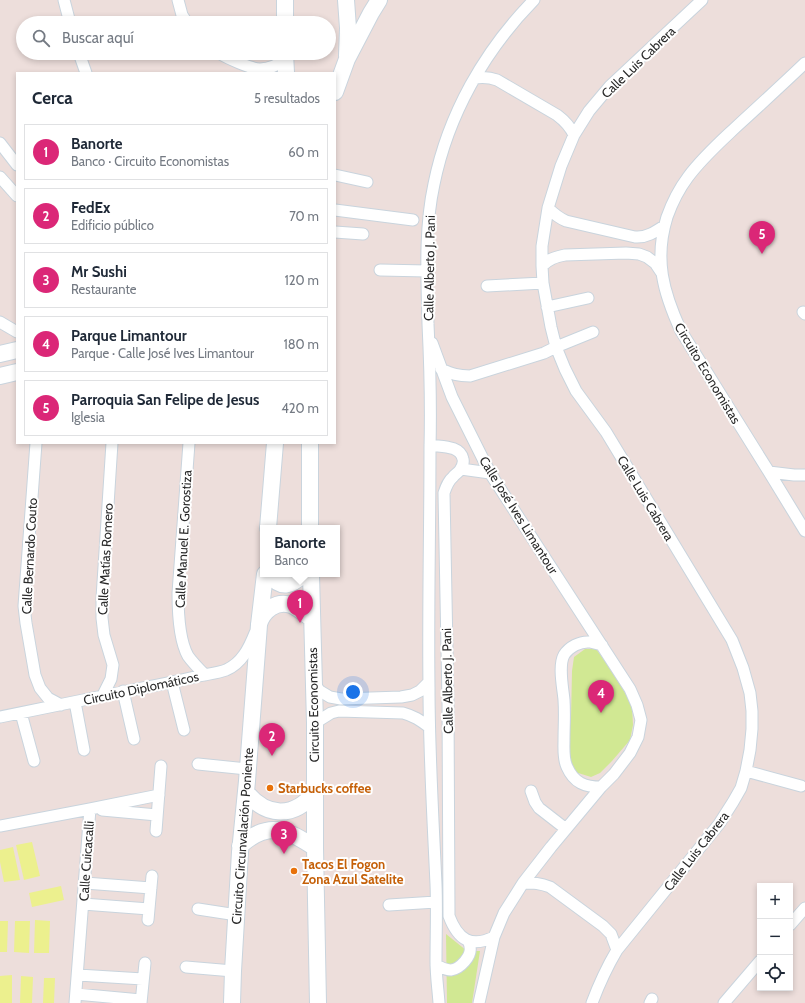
<!DOCTYPE html>
<html lang="es">
<head>
<meta charset="utf-8">
<style>
	body { margin:0; font-family:Cabin,sans-serif; background:#f6f6f7; color:#1f2937 }
	.controls { position:absolute; right:12px; bottom:12px; display:grid; overflow:hidden; border-radius:0px; box-shadow:0 2px 6px #0003 }
	.controls button { width:36px; height:36px; display:grid; place-items:center; padding:0; border:0; border-bottom:1px solid #e0e1e3; background:#fff; color:#1f2937; font:20px sans-serif }
	.you { position:absolute; left:353px; top:692px; width:14px; height:14px; margin:-10px; border:3px solid #fff; border-radius:50%; background:#1a73e8; box-shadow:0 0 0 6px #1a73e833 }
	.badge { display:grid; place-items:center; width:26px; height:26px; border-radius:50%; background:#db2777; color:#fff; font-size:13px; font-weight:700 }
	.pin { position:absolute; translate:-50% -33px; filter:drop-shadow(0 1px 2px #0008) }
	.pin::after { content:''; position:absolute; top:21px; width:14px; height:12px; background:inherit; clip-path:polygon(0 0,100% 0,50% 100%) }
	.popup { position:absolute; left:260px; top:525px; width:80px; height:52px; box-sizing:border-box; display:grid; place-content:center; border-radius:0px; background:#fff; filter:drop-shadow(0 1px 3px #0005); font-size:13px; white-space:nowrap; color:#747a83 }
	.popup b { font-size:15px; color:#1f2937 }
	.popup::after { content:''; position:absolute; left:50%; top:100%; margin-left:-8px; border:8px solid transparent; border-top-color:#fff }
	.list { margin:0; padding:0; list-style:none }
	h2 { display:flex; justify-content:space-between; align-items:center; height:52px; margin:0; padding:0 16px; font-size:17px }
	h2 small { font-size:13px; font-weight:400; color:#747a83 }
	.list li { display:grid; grid-template-columns:26px 1fr auto; gap:12px; align-items:center; box-sizing:border-box; height:56px; margin:0 8px 8px; padding:0 8px; border:1px solid #e0e1e3; border-radius:0px }
	.list b { display:block; font-size:15px; white-space:nowrap }
	.list p { margin:0; font-size:13px; white-space:nowrap; color:#747a83 }
	.list em { font-size:13px; font-style:normal; color:#747a83 }
	.icon { flex:none; width:22px; height:22px; fill:none; stroke:currentColor; stroke-width:2; stroke-linecap:round; stroke-linejoin:round }
	.map { position:relative; flex:none; width:805px; height:1003px; overflow:hidden }
	.search { position:absolute; background:#fff; box-shadow:0 2px 6px #0003; left:16px; top:16px; width:320px; height:44px; display:flex; align-items:center; gap:10px; box-sizing:border-box; padding:0 14px; border-radius:22px; color:#747a83; font-size:15px }
	.panel { position:absolute; background:#fff; box-shadow:0 2px 6px #0003; left:16px; top:72px; width:320px; height:372px; border-radius:0px }
	.map>svg:first-child { display:block }
</style>
</head>
<body>
<div class="map">
<svg width="805" height="1003" viewBox="0 0 805 1003">
	<rect width="100%" height="100%" fill="#eddedb"/>
	<path fill="#d1e893" d="M585,649H596L608,665L624,691L632,706L633,725L630,740L612,761L600,773L591,777L575,772L565,760L571,719L572,671L574,657Z
		M446,934L467,951H480L472,1003H447Z"/>
	<path fill="#ecf08e" d="M32,842L40,876L24,880L16,845Z
		M13,847L20,880L4,882L0,862V850Z
		M61,886L64,900L32,907L29,893Z
		M35,920L50,921L49,953H34Z
		M0,921H8L7,952H0Z
		M15,921H30L29,953L14,952Z
		M12,975V1003H0V976Z
		M21,976L33,977L32,1003H20Z
		M44,978H55L54,1003H43Z"/>
	<g fill="none" stroke-linecap="round" stroke-linejoin="round">
		<g stroke="#c9d4dd" stroke-width="13">
			<path id="street" d="M64,0L70,23
				M178,0L182,15L187,23
				M79,53L86,73
				M219,53C227,58 251,69 260,69C270,69 278,65 286,59
				M805,63C782,85 759,106 736,127C719,143 702,158 688,177C679,189 672,203 667,217C654,259 663,292 681,331L769,472L805,531
				M475,78C483,77 489,77 497,80L557,115C565,121 570,126 574,135
				M0,143L17,165
				M335,175L367,182
				M0,177L17,196
				M548,208C554,214 559,218 566,221L635,237C646,238 655,232 664,226
				M335,210L413,220
				M335,232L363,234
				M542,266C549,259 555,257 565,255L626,253L639,254L647,257L655,263L661,272
				M380,270L427,271
				M487,286L543,283
				M547,307L588,298
				M803,312L805,314
				M0,322L17,332
				M432,343L452,397L490,473L630,689L637,705L641,720L638,737L630,753L614,774L601,787L551,847L523,883L511,902L504,913L494,937L479,1003
				M441,369C452,374 458,376 470,376L544,353L556,347L593,332
				M36,443L24,606L26,623L35,675L40,688L48,698L61,705
				M189,443L178,593C178,611 179,640 188,656C193,663 199,669 205,675
				M430,445C441,447 460,445 463,459C464,463 462,467 460,470C458,473 455,474 453,477C448,481 446,487 444,493L448,702L449,916C458,940 471,948 494,937
				M461,469L490,473
				M769,472L794,475H805
				M172,682L184,730
				M314,684L320,691L330,697L341,699L401,697L412,695L420,691L428,683
				M123,691L134,739
				M103,695L111,679L113,665L104,635L102,618V598L112,443
				M75,702L84,750
				M21,713L34,761
				M0,717C46,708 91,698 137,689C158,685 178,681 199,676C208,674 218,673 226,670C242,663 249,648 255,633
				M315,723L331,713L339,711L403,713C414,716 420,720 429,727
				M198,764L247,769
				M746,771L801,786
				M601,787C585,787 574,783 567,767C563,759 564,749 564,740C564,727 565,714 564,700C563,688 558,666 564,655C569,647 580,641 590,642C594,643 598,644 602,645
				M531,791L535,802L539,808L566,829
				M102,810L157,815
				M0,826L90,809L159,795
				M156,831L161,766
				M85,883L151,888
				M523,883C534,883 540,883 550,887L603,926L611,934L617,950
				M83,904L149,909
				M389,905L436,902
				M198,909L237,915
				M148,920L152,876
				M790,925L805,908
				M436,965C441,967 445,970 451,970C460,969 472,956 470,947C470,944 469,943 468,941
				M186,967L233,971
				M78,975L143,979
				M76,994L141,1000
				M75,1003L90,809
				M141,1003L145,963
				M439,1003C438,989 436,975 436,962C436,936 437,910 436,884C433,818 429,753 429,687C428,608 430,528 430,448C431,407 430,365 428,324C427,278 424,230 434,184C448,115 484,51 534,0
				M592,1003C599,984 607,967 617,950L719,824L733,802L741,788L746,771L750,750L752,729V711L750,693L743,668L732,640L606,432L576,391L565,369L556,347L551,327L543,283L542,266V246L548,208L561,166L574,135L589,111L610,86L702,0
				M650,1003L652,999
				M724,1003L760,961"/>
		</g>
		<g stroke="#c9d4dd" stroke-width="18">
			<path id="secondary" d="M285,0V23
				M346,0L348,28L347,56
				M285,53L286,73
				M335,92L347,59L371,13L379,0
				M0,354L17,350
				M0,376L17,372
				M310,443V528
				M268,528L275,443
				M269,574C281,590 291,586 304,574
				M311,574L315,723V848L318,1003
				M259,624C263,611 276,600 291,605C298,608 305,614 312,619
				M246,792C266,817 294,819 315,792
				M240,846C268,820 287,829 315,848
				M232,1003L233,971L240,852L247,781L259,625L265,574"/>
		</g>
		<use href="#street" stroke="#fff" stroke-width="11"/>
		<use href="#secondary" stroke="#fff" stroke-width="16"/>
	</g>
	<g fill="#e8710a" stroke="#fff" stroke-width="1.5">
		<circle cx="270" cy="788" r="4"/>
		<circle cx="294" cy="871" r="4"/>
	</g>
	<g text-anchor="middle" stroke-width="4" stroke-linejoin="round" paint-order="stroke">
		<g font-size="13" fill="#2a2a2a" stroke="#fff">
			<text transform="translate(638 62) rotate(-44)" y="5">Calle Luis Cabrera</text>
			<text transform="translate(429 268) rotate(-89)" y="5">Calle Alberto J. Pani</text>
			<text transform="translate(708 373) rotate(59)" y="5">Circuito Economistas</text>
			<text transform="translate(646 498) rotate(59)" y="5">Calle Luis Cabrera</text>
			<text transform="translate(519 515) rotate(58)" y="5">Calle José Ives Limantour</text>
			<text transform="translate(183 539) rotate(-87)" y="5">Calle Manuel E. Gorostiza</text>
			<text transform="translate(29 556) rotate(-87)" y="5">Calle Bernardo Couto</text>
			<text transform="translate(105 559) rotate(-87)" y="5">Calle Matías Romero</text>
			<text transform="translate(447 681) rotate(-91)" y="5">Calle Alberto J. Pani</text>
			<text transform="translate(141 688) rotate(-12)" y="5">Circuito Diplomáticos</text>
			<text transform="translate(313 705) rotate(-91)" y="5">Circuito Economistas</text>
			<text transform="translate(242 836) rotate(-86)" y="5">Circuito Circunvalación Poniente</text>
			<text transform="translate(696 851) rotate(-52)" y="5">Calle Luis Cabrera</text>
			<text transform="translate(86 861) rotate(-86)" y="5">Calle Cuicacalli</text>
		</g>
		<g font-size="13" font-weight="bold" fill="#c56008" stroke="#fff" text-anchor="start">
			<text x="278" y="793">Starbucks coffee</text>
			<text x="302" y="869">Tacos El Fogon<tspan x="302" dy="15">Zona Azul Satelite</tspan></text>
		</g>
	</g>
</svg>
<div class="controls">
<button>+</button>
<button>−</button>
<button><svg class="icon" aria-label="locate" viewBox="0 0 24 24"><circle cx="12" cy="12" r="6"/><path d="M12 2v4M12 18v4M2 12h4M18 12h4"/></svg></button>
</div>
<div class="you"></div>
<div class="pin badge" style="left:300px;top:623px">1</div>
<div class="popup"><b>Banorte</b>Banco</div>
<div class="pin badge" style="left:272px;top:756px">2</div>
<div class="pin badge" style="left:284px;top:854px">3</div>
<div class="pin badge" style="left:601px;top:713px">4</div>
<div class="pin badge" style="left:762px;top:254px">5</div>
<div class="search"><svg class="icon" aria-label="search" viewBox="0 0 24 24"><circle cx="10" cy="10" r="6"/><path d="M15 15l6 6"/></svg>Buscar aquí</div>
<section class="panel">
<h2>Cerca<small>5 resultados</small></h2>
<ul class="list">
<li><span class="badge">1</span><div><b>Banorte</b><p>Banco · Circuito Economistas</p></div><em>60 m</em></li>
<li><span class="badge">2</span><div><b>FedEx</b><p>Edificio público</p></div><em>70 m</em></li>
<li><span class="badge">3</span><div><b>Mr Sushi</b><p>Restaurante</p></div><em>120 m</em></li>
<li><span class="badge">4</span><div><b>Parque Limantour</b><p>Parque · Calle José Ives Limantour</p></div><em>180 m</em></li>
<li><span class="badge">5</span><div><b>Parroquia San Felipe de Jesus</b><p>Iglesia</p></div><em>420 m</em></li>
</ul>
</section>
</div>
</body>
</html>
